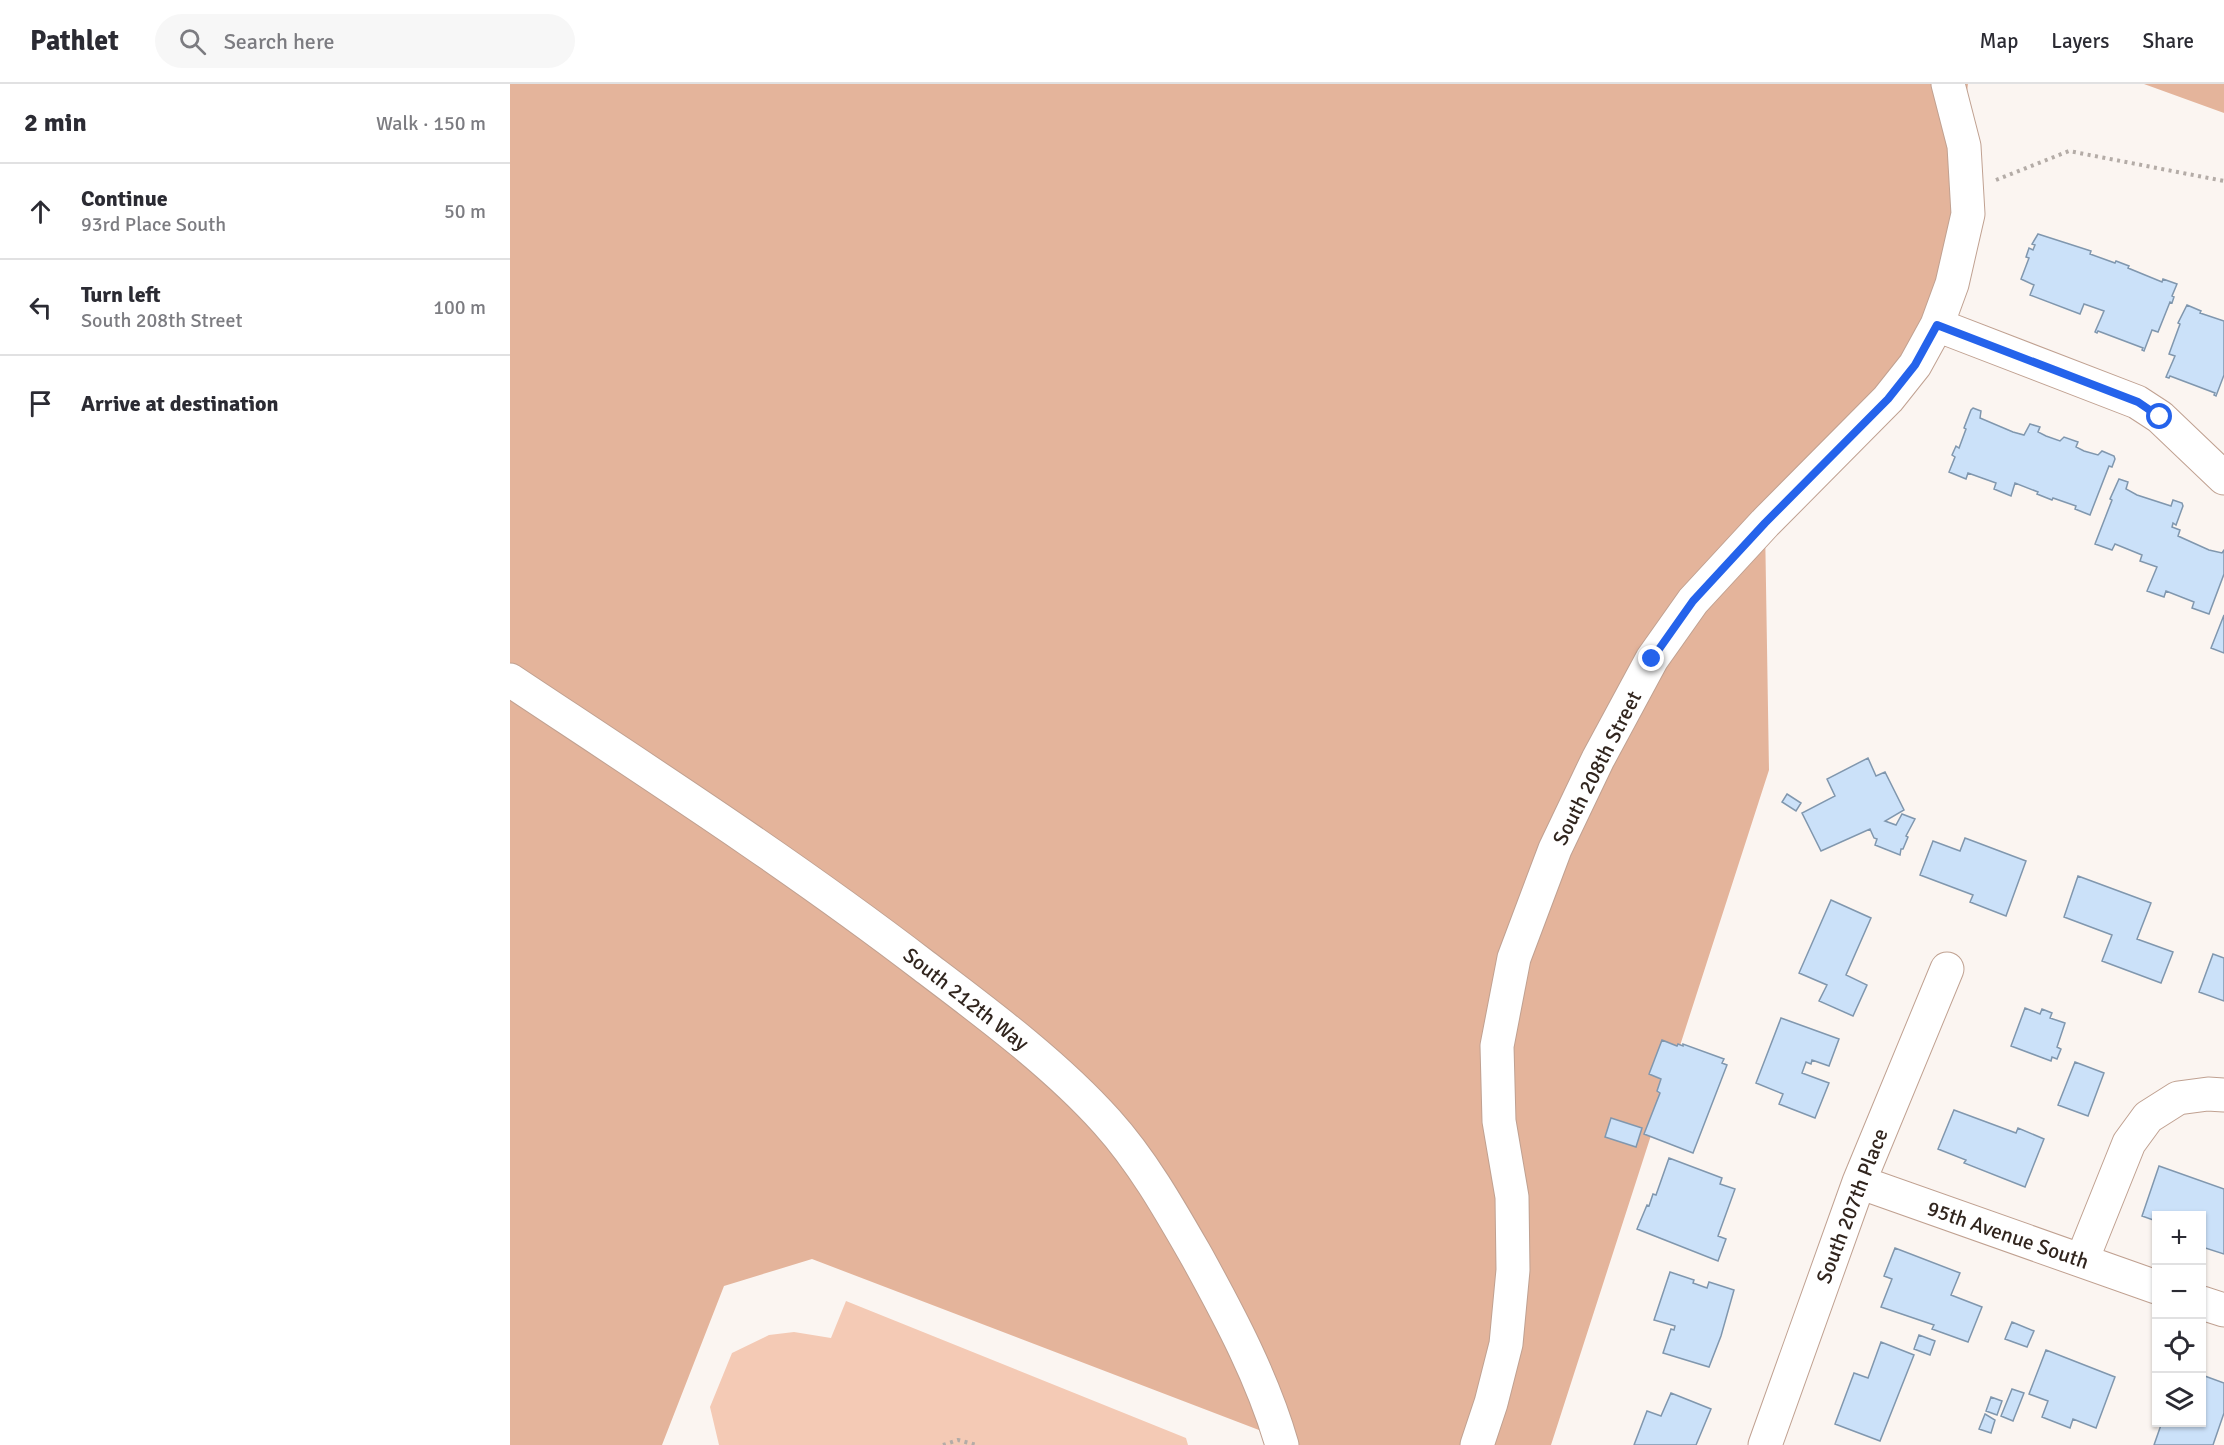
<!DOCTYPE html>
<html lang="en">
<head>
<meta charset="utf-8">
<style>
	body { margin:0; font-family:Signika,sans-serif; background:#f7f7f7; color:#2b2b33 }
	.controls { position:absolute; right:18px; bottom:18px; display:grid; overflow:hidden; border-radius:0px; box-shadow:0 2px 4px #0004 }
	.controls button { width:54px; height:54px; display:grid; place-items:center; padding:0; border:0; border-bottom:2px solid #e1e1e2; background:#fff; color:#2b2b33; font:30px sans-serif }
	.stop { position:absolute; width:18px; height:18px; margin:-14px; border:4px solid #2563eb; border-radius:50%; background:#fff }
	.stop.end { background:#2563eb; border-color:#fff; box-shadow:0 2px 6px #0008 }
	.list { margin:0; padding:0; list-style:none }
	h2 { display:flex; justify-content:space-between; align-items:center; height:78px; margin:0; padding:0 24px; font-size:26px }
	h2 small { font-size:20px; font-weight:400; color:#7c7c81 }
	.list li { display:grid; grid-template-columns:39px 1fr auto; gap:18px; align-items:center; box-sizing:border-box; height:96px; padding:0 24px; border-top:2px solid #e1e1e2 }
	.list b { display:block; font-size:22px; white-space:nowrap }
	.list p { margin:0; font-size:20px; white-space:nowrap; color:#7c7c81 }
	.list em { font-size:20px; font-style:normal; color:#7c7c81 }
	.icon { flex:none; width:33px; height:33px; fill:none; stroke:currentColor; stroke-width:2; stroke-linecap:round; stroke-linejoin:round }
	.map { position:relative; flex:none; width:1714px; height:1361px; overflow:hidden }
	header { display:flex; align-items:center; gap:36px; box-sizing:border-box; height:84px; padding:0 30px; background:#fff; border-bottom:2px solid #e1e1e2 }
	header strong { font-size:28px }
	nav { display:flex; gap:33px; margin-inline-start:auto; font-size:21px }
	.search { width:420px; height:54px; background:#f7f7f7; display:flex; align-items:center; gap:15px; box-sizing:border-box; padding:0 21px; border-radius:33px; color:#7c7c81; font-size:22px }
	main { display:flex }
	aside { flex:1; background:#fff }
	.map>svg:first-child { display:block }
</style>
</head>
<body>
<header>
<strong>Pathlet</strong>
<div class="search"><svg class="icon" aria-label="search" viewBox="0 0 24 24"><circle cx="10" cy="10" r="6"/><path d="M15 15l6 6"/></svg>Search here</div>
<nav><a>Map</a><a>Layers</a><a>Share</a></nav>
</header>
<main>
<aside>
<h2>2 min<small>Walk · 150 m</small></h2>
<ul class="list">
<li><svg class="icon" aria-label="ahead" viewBox="0 0 24 24"><path d="M12 20V5M6 11l6-6 6 6"/></svg><div><b>Continue</b><p>93rd Place South</p></div><em>50 m</em></li>
<li><svg class="icon" aria-label="left" viewBox="0 0 24 24"><path d="M17 20v-9H6M10 6l-5 5 5 5"/></svg><div><b>Turn left</b><p>South 208th Street</p></div><em>100 m</em></li>
<li><svg class="icon" aria-label="arrive" viewBox="0 0 24 24"><path d="M6 21V4h12l-3 4 3 4H6"/></svg><div><b>Arrive at destination</b></div></li>
</ul>
</aside>
<div class="map">
<svg width="1714" height="1361" viewBox="0 0 1714 1361">
	<rect width="100%" height="100%" fill="#fbf5f1"/>
	<path fill="#f4cab5" d="M336,1217L676,1354L678,1361H209L200,1323L222,1269L259,1251L284,1248L321,1254Z"/>
	<path fill="#e4b49b" d="M0,0H1458L1427,241L1255,439L1259,686L1041,1361H788L302,1175L214,1202L152,1361H0Z
		M1634,0H1714V29Z"/>
	<path fill="#cbe1f9" stroke="#8097ae" stroke-width="1.5" d="M1528,150L1581,167L1580,170L1605,179L1606,177L1619,182L1618,184L1652,198L1653,195L1667,200L1662,212L1664,213L1662,219L1660,218L1648,248L1642,246L1634,267L1632,266L1633,264L1588,247L1587,249L1585,248L1594,227L1574,220L1570,230L1520,211L1524,201L1511,195L1519,174L1516,173L1519,164L1523,166L1525,161L1522,160Z
		M1677,221L1691,227L1690,229L1714,237V291L1706,312L1704,311L1705,309L1660,292L1659,294L1656,293L1665,272L1659,270L1670,240L1668,239Z
		M1463,324L1471,327L1470,334L1503,348L1514,351L1520,340L1530,343L1528,348L1536,352L1550,357L1554,353L1568,358L1566,363L1574,367L1588,371L1592,367L1604,372L1605,375L1602,383L1599,382L1580,431L1565,425L1566,422L1543,414L1542,416L1527,410L1528,408L1505,399L1501,412L1484,405L1486,399L1458,389L1456,395L1439,388L1445,373L1442,371L1446,362L1449,364L1456,345L1454,344L1461,326Z
		M1609,395L1618,398L1616,405L1627,411L1661,422L1663,416L1672,419L1673,422L1666,441L1663,439L1662,443L1670,446L1668,452L1699,466L1712,469L1714,466V490L1699,530L1682,524L1684,518L1656,507L1654,513L1637,507L1647,483L1630,477L1632,471L1605,460L1602,466L1585,460L1602,416L1600,415Z
		M1714,531V569L1701,564Z
		M1358,674L1366,692L1375,688L1394,726L1375,737L1386,741L1392,730L1405,735L1396,752L1398,753L1393,765H1391L1390,771L1365,761L1367,755L1364,754L1360,745L1311,767L1292,729L1325,712L1317,695Z
		M1277,710L1291,719L1286,727L1272,718Z
		M1455,754L1516,777L1496,832L1460,818L1463,811L1410,791L1423,757L1450,767Z
		M1568,792L1641,819L1627,855L1663,868L1651,899L1592,877L1602,851L1554,833Z
		M1321,816L1361,834L1336,891L1357,901L1343,932L1309,917L1317,901L1289,889Z
		M1703,870L1714,874V917L1689,908Z
		M1515,924L1530,930L1532,925L1542,929L1540,934L1555,939L1547,963L1551,965L1547,975L1542,973L1541,977L1501,962Z
		M1271,934L1329,955L1319,982L1302,976L1301,980L1296,978L1292,989L1319,999L1305,1034L1269,1020L1273,1010L1246,999Z
		M1152,956L1167,962L1168,960L1173,962V960L1214,975L1212,979L1217,981L1183,1069L1134,1050L1150,1009L1147,1007L1151,995L1139,990Z
		M1565,978L1594,989L1578,1032L1548,1021Z
		M1444,1026L1506,1049L1508,1044L1534,1055L1515,1103L1454,1079L1456,1076L1428,1065Z
		M1101,1034L1132,1044L1126,1063L1095,1053Z
		M1159,1074L1212,1094L1210,1100L1225,1105L1208,1152L1216,1155L1208,1177L1127,1145L1137,1121L1139,1122L1143,1110L1146,1111Z
		M1649,1082L1714,1105V1170L1692,1163V1132H1646V1137L1632,1132Z
		M1385,1164L1450,1189L1441,1211L1472,1223L1458,1258L1422,1245L1424,1241L1371,1223L1382,1195L1374,1192Z
		M1160,1188L1184,1196L1183,1199L1197,1204L1199,1198L1224,1206L1211,1252L1199,1283L1153,1269L1161,1245L1164,1246L1165,1242L1144,1236Z
		M1502,1238L1524,1247L1517,1263L1495,1255Z
		M1409,1251L1425,1257L1420,1271L1404,1265Z
		M1371,1258L1404,1271L1370,1357L1325,1340L1344,1289L1358,1294Z
		M1536,1266L1605,1293L1586,1344L1563,1335L1560,1344L1532,1333L1538,1317L1519,1310Z
		M1692,1291L1714,1299V1329L1703,1361H1644L1652,1338H1692Z
		M1502,1305L1514,1309L1503,1337L1491,1332Z
		M1161,1309L1201,1325L1186,1361H1124L1137,1327L1151,1332Z
		M1481,1313L1492,1317L1487,1331L1476,1327Z
		M1475,1330L1485,1336L1481,1349L1469,1345Z"/>
	<g fill="none" stroke-linecap="round" stroke-linejoin="round">
		<g stroke="#c0a191" stroke-width="35">
			<path id="minor" d="M1427,241L1627,318L1650,333L1714,394
				M1349,1098L1646,1203
				M1572,1176L1619,1059L1638,1033L1668,1014L1698,1010L1714,1011
				M1692,1219L1714,1226
				M967,1361L981,1319L996,1260L1003,1186L1002,1113L989,1037L987,962L1004,874L1045,765L1088,675L1142,575L1183,517L1255,439L1378,315L1405,281L1427,241L1442,200L1458,130L1454,62L1438,0
				M1255,1361L1349,1098L1437,885"/>
		</g>
		<g stroke="#c0a191" stroke-width="35">
			<path id="major" d="M0,596C140,689 281,780 414,882C476,929 545,980 597,1038C633,1078 660,1126 687,1173C720,1233 753,1295 772,1361"/>
		</g>
		<path stroke="#b4aca7" stroke-width="4" stroke-dasharray="3 4.5" stroke-linecap="butt" d="M1486,96L1559,67L1714,97
			M433,1361L448,1356L467,1361"/>
		<use href="#minor" stroke="#fff" stroke-width="33"/>
		<use href="#major" stroke="#fff" stroke-width="33"/>
	</g>
	<g fill="none" stroke-linecap="round" stroke-linejoin="round">
		<path stroke="#2563eb" stroke-width="8" d="M1142,575L1183,517L1255,439L1378,315L1405,281L1427,241L1628,318L1650,333"/>
	</g>
	<g text-anchor="middle" stroke-width="5" stroke-linejoin="round" paint-order="stroke">
		<g font-size="21" fill="#31251e" stroke="#fff">
			<text transform="translate(1087 684) rotate(-63)" y="7">South 208th Street</text>
			<text transform="translate(456 915) rotate(38)" y="7">South 212th Way</text>
			<text transform="translate(1342 1122) rotate(-69)" y="7">South 207th Place</text>
			<text transform="translate(1498 1151) rotate(19)" y="7">95th Avenue South</text>
		</g>
	</g>
</svg>
<div class="controls">
<button>+</button>
<button>−</button>
<button><svg class="icon" aria-label="locate" viewBox="0 0 24 24"><circle cx="12" cy="12" r="6"/><path d="M12 2v4M12 18v4M2 12h4M18 12h4"/></svg></button>
<button><svg class="icon" aria-label="layers" viewBox="0 0 24 24"><path d="M12 4l9 5-9 5-9-5zM3 14l9 5 9-5"/></svg></button>
</div>
<div class="stop" style="left:1650px;top:333px"></div>
<div class="stop end" style="left:1142px;top:575px"></div>
</div>
</main>
</body>
</html>
